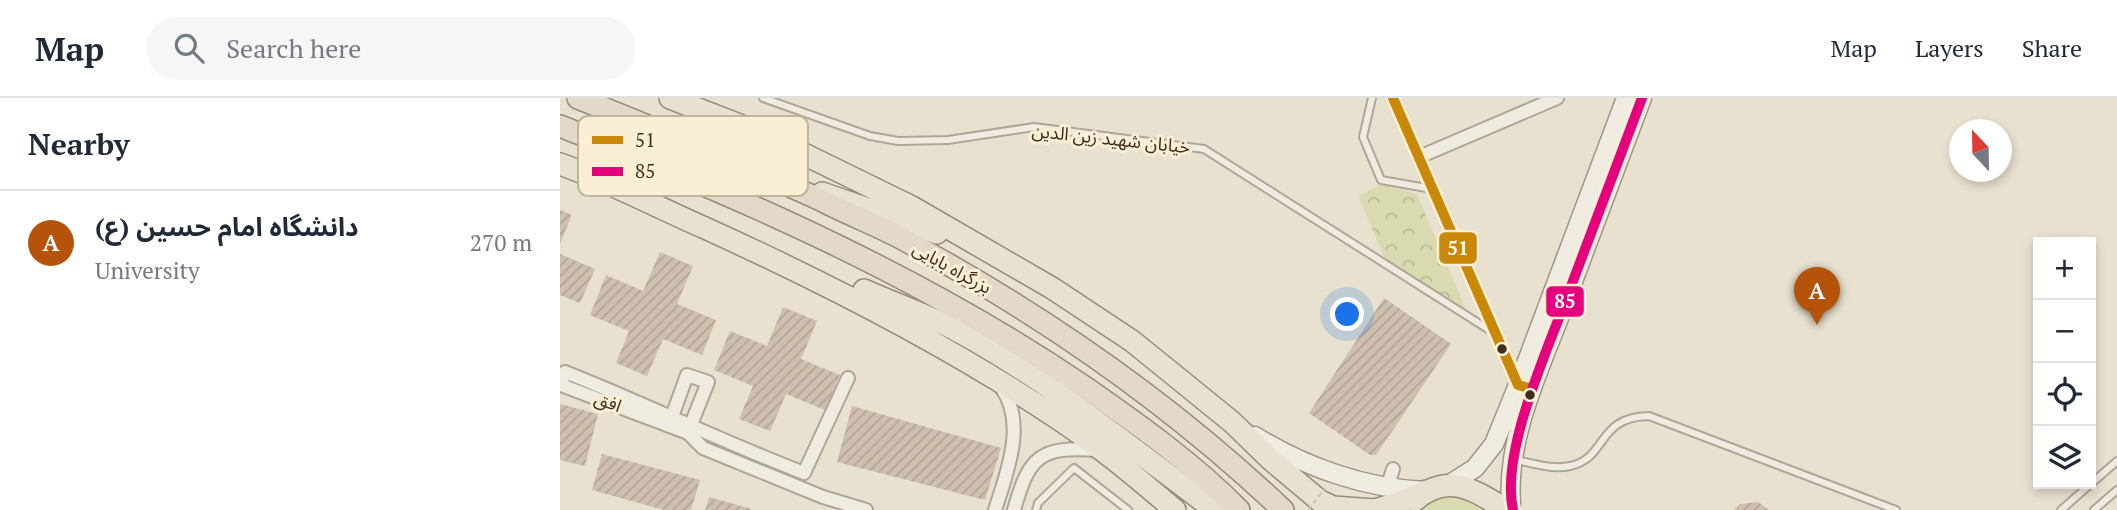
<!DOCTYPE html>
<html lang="en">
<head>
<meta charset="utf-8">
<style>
	body { margin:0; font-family:"PT Serif","Noto Sans Arabic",serif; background:#f6f6f7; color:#1f2937 }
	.controls { position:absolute; right:21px; bottom:21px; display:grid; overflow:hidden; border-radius:0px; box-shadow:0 4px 10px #0003 }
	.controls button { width:63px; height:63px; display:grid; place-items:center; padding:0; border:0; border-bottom:2px solid #e0e1e3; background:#fff; color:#1f2937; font:35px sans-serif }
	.compass { position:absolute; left:1389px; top:21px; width:63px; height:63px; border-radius:50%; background:#fff; box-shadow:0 4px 10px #0003; rotate:338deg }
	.you { position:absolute; left:788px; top:217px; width:24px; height:24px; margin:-18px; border:5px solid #fff; border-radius:50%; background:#1a73e8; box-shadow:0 0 0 10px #1a73e833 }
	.badge { display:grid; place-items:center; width:46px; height:46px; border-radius:50%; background:#b45309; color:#fff; font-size:23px; font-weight:700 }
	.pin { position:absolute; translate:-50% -58px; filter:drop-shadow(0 2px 4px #0008) }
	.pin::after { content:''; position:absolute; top:37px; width:24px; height:21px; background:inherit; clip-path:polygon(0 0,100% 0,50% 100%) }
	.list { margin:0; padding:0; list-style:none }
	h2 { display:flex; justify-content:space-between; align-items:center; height:91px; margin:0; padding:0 28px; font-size:30px }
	h2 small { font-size:23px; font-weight:400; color:#747a83 }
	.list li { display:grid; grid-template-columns:46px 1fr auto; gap:21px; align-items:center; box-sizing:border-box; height:105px; padding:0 28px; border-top:2px solid #e0e1e3 }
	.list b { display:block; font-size:26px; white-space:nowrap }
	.list p { margin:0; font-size:23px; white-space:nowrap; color:#747a83 }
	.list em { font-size:23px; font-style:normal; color:#747a83 }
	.icon { flex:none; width:38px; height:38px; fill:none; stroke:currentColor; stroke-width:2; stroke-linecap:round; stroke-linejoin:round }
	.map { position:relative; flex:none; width:1557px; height:412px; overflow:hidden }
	header { display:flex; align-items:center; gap:42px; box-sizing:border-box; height:98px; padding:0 35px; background:#fff; border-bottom:2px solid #e0e1e3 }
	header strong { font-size:33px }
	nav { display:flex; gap:38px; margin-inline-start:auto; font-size:24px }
	.search { width:490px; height:63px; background:#f6f6f7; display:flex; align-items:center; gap:18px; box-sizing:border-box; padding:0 24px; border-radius:38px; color:#747a83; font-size:26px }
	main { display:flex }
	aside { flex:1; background:#fff }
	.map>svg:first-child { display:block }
</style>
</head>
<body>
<header>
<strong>Map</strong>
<div class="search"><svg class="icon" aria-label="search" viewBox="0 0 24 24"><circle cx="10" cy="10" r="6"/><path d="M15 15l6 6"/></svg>Search here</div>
<nav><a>Map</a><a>Layers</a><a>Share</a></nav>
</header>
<main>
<aside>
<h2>Nearby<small></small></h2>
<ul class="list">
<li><span class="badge">A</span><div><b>دانشگاه امام حسین (ع)</b><p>University</p></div><em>270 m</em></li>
</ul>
</aside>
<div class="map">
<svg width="1557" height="412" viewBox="0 0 1557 412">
	<defs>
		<pattern id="forest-crowns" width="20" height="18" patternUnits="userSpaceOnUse" patternTransform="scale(1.75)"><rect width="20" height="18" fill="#dadab0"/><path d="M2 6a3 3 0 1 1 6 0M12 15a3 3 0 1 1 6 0" fill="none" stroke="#bcbb97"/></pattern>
		<pattern id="building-hatch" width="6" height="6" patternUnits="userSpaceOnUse" patternTransform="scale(1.75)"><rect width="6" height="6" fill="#cebfaf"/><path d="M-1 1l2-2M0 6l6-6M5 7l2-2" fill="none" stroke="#b2a496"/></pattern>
	</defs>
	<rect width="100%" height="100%" fill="#e9e1cf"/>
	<path fill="#dadab0" d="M901,393L938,412H850L855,407Z"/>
	<path fill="url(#forest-crowns)" d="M820,87L857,96L905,209L904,211L826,164L798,98Z"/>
	<path fill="url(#building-hatch)" d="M0,112L12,117L0,146Z
		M100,154L133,168L117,206L156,222L142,257L103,241L87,278L56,265L69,233L30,217L46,177L83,193Z
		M0,156L35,171L20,205L0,197Z
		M824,200L891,246L816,357H810L749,315Z
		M223,209L257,223L241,261L280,277L265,312L226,296L210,333L179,321L193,288L154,272L170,233L207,248Z
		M0,306L38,316L25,368L0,362Z
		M292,308L441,350L425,402L277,364Z
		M42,356L140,382L131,412H104L32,392Z
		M149,399L192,411L191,412H145Z
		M1198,404L1209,412H1174L1180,406Z"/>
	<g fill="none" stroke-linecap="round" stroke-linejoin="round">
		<g stroke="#aea697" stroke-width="10">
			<path id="service" d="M203,0L310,38L338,43L388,42L474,29L644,51L931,233
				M812,0L803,39L821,82L872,91
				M955,362C973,365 992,372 1010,368C1048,360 1036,319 1089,318L1336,412
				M476,412L478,405L514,370L568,412
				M1501,412L1557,363
				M1534,412L1557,392"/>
		</g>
		<g stroke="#aea697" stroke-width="16">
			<path id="minor" d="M833,0L958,287
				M859,59L997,0
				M110,324L127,277L148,284L128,334
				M833,371L830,381L836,392
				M244,375C163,344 86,306 5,274L1,287L128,335L143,350L263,399L306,412
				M244,375L288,280
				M435,412C447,374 467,325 441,289
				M454,412C469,358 480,348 537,352"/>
		</g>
		<g stroke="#9e9588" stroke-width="21">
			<path id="secondary" d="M695,338C744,369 807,391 866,393
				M890,386L915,370L934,346L958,287L1066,0
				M951,405C946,340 980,270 1003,210C1029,140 1055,70 1082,0"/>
		</g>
		<g stroke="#948b7f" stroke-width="24">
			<path id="primary" d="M110,0L205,37L352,109L492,190L572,243L672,324L710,361L760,403L773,409L815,412L841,404L866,393
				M0,66C50,84 97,109 145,130C266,185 384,245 494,318C537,346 576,379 615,412
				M262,95L377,135
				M304,192C333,205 364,216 392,230C486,280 570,349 655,412
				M855,402C889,373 915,393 947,412"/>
		</g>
		<g stroke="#948b7f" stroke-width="24">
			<path id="trunk" d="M18,0C101,33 182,66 263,103C286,115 311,125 335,137C476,212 607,302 723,412
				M0,28C183,100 363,179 526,290C579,327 634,366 679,412"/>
		</g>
		<use href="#service" stroke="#f0ebe1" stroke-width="6"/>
		<use href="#minor" stroke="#f0ebe1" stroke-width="12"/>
		<use href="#secondary" stroke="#f0ebe1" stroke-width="18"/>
		<use href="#primary" stroke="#e8e1d2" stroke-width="21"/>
		<use href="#trunk" stroke="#e2d9c8" stroke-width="21"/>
		<path stroke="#c9c2b7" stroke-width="2" stroke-dasharray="5 3.5" stroke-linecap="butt" d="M748,412L765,390"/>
		<g stroke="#faefd4" stroke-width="16">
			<path id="bus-1" d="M833,0L958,287L972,291"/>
		</g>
		<g stroke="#faefd4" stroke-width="16">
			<path id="bus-2" d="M953,412C940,353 989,249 1010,191C1034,127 1058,64 1082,0"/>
		</g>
		<use href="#bus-1" stroke="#c98807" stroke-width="10"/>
		<use href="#bus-2" stroke="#e5007d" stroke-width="10"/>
	</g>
	<g fill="#3f2d1d" stroke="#faefd4" stroke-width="2.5">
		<circle cx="942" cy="251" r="6"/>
		<circle cx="970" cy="297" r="6"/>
	</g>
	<g text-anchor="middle" stroke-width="6" stroke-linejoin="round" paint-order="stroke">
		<g font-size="18" fill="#3f2d1d" stroke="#faefd4">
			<text transform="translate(551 41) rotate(6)" y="6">خیابان شهید زین الدین</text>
			<text transform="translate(392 170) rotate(29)" y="6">بزرگراه بابایی</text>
			<text transform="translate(48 304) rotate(21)" y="6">افق</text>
		</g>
	</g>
	<rect x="18" y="18" width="230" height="80" rx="10" fill="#faefd4" stroke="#c2b59d" stroke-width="2"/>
	<rect x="32" y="38" width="31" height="8" fill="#c98807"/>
	<rect x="32" y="69" width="31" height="9" fill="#e5007d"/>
	<g font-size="19" fill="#3f2d1d">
		<text x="75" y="49">51</text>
		<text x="75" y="80">85</text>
	</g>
	<g stroke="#faefd4" stroke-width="2.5">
		<rect x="878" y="133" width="40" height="34" rx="7" fill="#c98807"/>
		<rect x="985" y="187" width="40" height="33" rx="7" fill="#e5007d"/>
	</g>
	<g font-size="19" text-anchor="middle" font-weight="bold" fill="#fff">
		<text x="898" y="157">51</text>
		<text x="1005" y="210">85</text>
	</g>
</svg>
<div class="controls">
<button>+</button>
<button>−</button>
<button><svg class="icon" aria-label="locate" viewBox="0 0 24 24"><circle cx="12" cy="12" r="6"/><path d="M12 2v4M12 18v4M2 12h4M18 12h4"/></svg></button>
<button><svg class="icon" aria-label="layers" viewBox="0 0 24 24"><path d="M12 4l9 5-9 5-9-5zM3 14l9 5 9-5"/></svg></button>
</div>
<svg class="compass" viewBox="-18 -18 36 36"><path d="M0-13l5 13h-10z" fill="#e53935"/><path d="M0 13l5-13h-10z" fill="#747a83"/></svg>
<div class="you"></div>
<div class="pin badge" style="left:1257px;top:227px">A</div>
</div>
</main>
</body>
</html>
